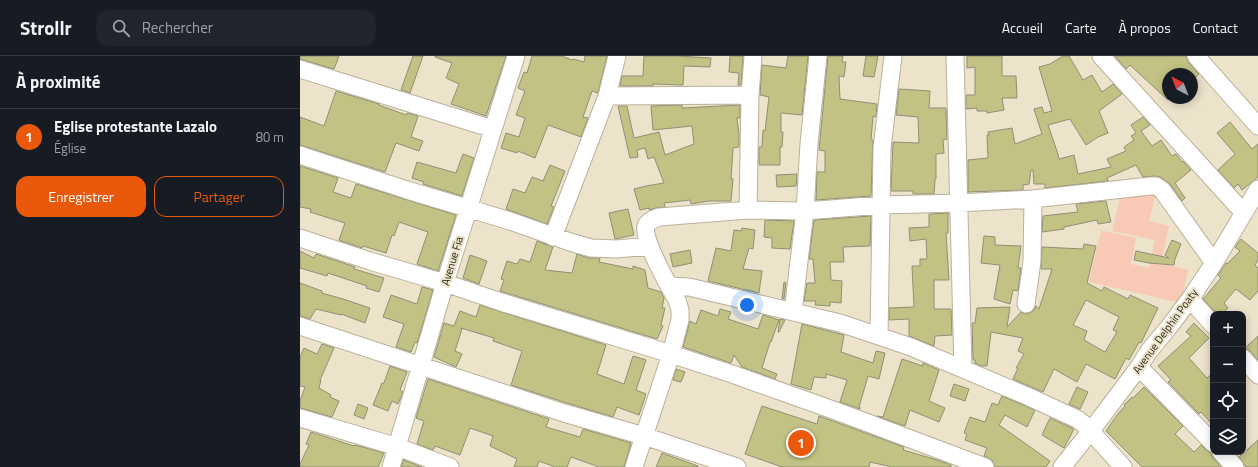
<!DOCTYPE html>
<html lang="fr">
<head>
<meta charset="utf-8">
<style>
	body { margin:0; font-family:"Titillium Web",sans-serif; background:#20242c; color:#f1f3f6 }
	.controls { position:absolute; right:12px; bottom:12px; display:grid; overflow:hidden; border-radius:8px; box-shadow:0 2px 10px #0003 }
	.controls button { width:36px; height:36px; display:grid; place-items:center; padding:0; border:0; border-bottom:1px solid #363941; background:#171b24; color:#f1f3f6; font:20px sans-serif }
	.compass { position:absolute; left:862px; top:12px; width:36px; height:36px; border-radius:50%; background:#171b24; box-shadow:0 2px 10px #0003; rotate:318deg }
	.you { position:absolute; left:447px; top:249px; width:14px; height:14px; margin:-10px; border:3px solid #fff; border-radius:50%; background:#1a73e8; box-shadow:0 0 0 6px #1a73e833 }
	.badge { display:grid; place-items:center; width:26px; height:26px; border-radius:50%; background:#ea580c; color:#fff; font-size:13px; font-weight:700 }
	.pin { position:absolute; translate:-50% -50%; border:2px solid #fff; box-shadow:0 1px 4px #0006 }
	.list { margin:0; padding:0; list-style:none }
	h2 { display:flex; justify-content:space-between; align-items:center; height:52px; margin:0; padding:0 16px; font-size:17px }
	h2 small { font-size:13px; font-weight:400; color:#9ea1a6 }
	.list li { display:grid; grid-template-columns:26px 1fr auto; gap:12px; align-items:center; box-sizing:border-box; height:56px; padding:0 16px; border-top:1px solid #363941 }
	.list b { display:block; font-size:15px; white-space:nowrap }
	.list p { margin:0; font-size:13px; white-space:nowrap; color:#9ea1a6 }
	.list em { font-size:13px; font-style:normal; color:#9ea1a6 }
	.actions { display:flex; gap:8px; padding:12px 16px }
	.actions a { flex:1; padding:9px 0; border:1px solid #ea580c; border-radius:12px; text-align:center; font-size:14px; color:#ea580c }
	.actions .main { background:#ea580c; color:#fff }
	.icon { flex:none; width:22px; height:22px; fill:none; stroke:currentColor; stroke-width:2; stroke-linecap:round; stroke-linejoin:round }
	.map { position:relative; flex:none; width:958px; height:411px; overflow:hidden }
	header { display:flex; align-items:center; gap:24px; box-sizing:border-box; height:56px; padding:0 20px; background:#171b24; border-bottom:1px solid #363941 }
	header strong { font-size:19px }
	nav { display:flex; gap:22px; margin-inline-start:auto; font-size:14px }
	.search { width:280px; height:36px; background:#20242c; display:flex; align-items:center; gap:10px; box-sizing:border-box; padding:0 14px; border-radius:12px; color:#9ea1a6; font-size:15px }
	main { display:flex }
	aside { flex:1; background:#171b24 }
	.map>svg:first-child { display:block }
</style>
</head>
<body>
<header>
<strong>Strollr</strong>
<div class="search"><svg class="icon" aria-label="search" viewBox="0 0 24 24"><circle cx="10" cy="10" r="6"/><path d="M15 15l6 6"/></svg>Rechercher</div>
<nav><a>Accueil</a><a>Carte</a><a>À propos</a><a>Contact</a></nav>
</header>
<main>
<aside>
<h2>À proximité<small></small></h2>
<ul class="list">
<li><span class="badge">1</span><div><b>Eglise protestante Lazalo</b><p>Église</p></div><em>80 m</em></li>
</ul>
<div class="actions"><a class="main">Enregistrer</a><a>Partager</a></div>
</aside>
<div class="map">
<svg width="958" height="411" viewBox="0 0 958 411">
	<rect width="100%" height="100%" fill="#ede2ca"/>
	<path fill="#f8c9b4" d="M823,130L856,137L849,165L869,170L861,207L888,214L881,247L789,226L801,175L795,173L836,182L831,208L849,212L855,184L812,175Z"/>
	<path fill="#c2c284" stroke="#8f8f78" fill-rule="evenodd" d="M0,0H39L34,13L0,3Z
		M113,0H123L110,37L101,34Z
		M135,0H206L186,60L151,48L159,28L146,22L152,7L135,1Z
		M232,0H262L272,4L273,3L284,6L285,0H307L298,37L292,35L283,61L288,62L281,81L248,69L235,102L218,95L217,97L201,92L206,77L219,81L225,62L216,59L225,35L218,32L224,16L227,17Z
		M344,0H377L411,2L410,11L384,10L383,29L353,28V30H320L322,20H343Z
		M430,0H443L441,29H438L439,17L429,16Z
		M488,0H508L502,59L481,57V76H483L482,91H480V109H459V91H462L463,74L465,75L469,41L460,39L462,9L486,12Z
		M528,0H543L542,6H546L544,21L539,20L540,43L577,48L576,61L573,60L571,84H573L571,140L516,144L517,116H525V95L519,94Z
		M566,0H578L574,21L563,20Z
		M667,0H702V20H716L717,42H702L704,54L687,57V55H677V52L666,53V39H675V11L667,12Z
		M763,0H769L783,24L792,19L802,36L813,28L822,38L799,55L808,77L798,81L786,89L770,63L748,69L758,98L759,103L774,99L778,118L811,111L807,103L826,95L824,91L834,84L831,80L836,77L831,69L843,61L850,69L841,75L852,90L861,84L872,100L876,98L882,106L883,105L891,114L875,127L885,142L882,145L870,128L862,122L856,120L843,121L836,109L807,122L808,125L745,132V128H734L733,114H731L729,128L723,129V134L668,136V104L688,102L687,79H689L688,76L712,72L715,88L742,78L734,53L742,51L744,57L752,55L739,11L750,8Z
		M815,0H886L889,7L899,18L892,24V18H868V44L830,9L826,13Z
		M599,33L630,35L629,52H646L647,83L643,84L644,97L636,98V123H635L634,138H613V135H591L593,86L619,87L618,61L596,59Z
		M36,35L79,48V49L106,59L107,57L118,60L111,81L123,85L119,95L96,87L85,116L0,89V61L24,70Z
		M382,49V52L440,49V62H437L439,78V91L433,92L431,123H433L431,145H409L391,148L390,144L364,147L365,151L356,152L349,154V152L340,154L334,133L346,130L364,127L354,101L348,103L345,92L337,94L338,101L330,102L318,50H327L334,82L359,76L365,99L394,88L392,70L353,74L351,50Z
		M930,66L952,93L958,88V121L953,125L942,134L938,128L934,132L918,114L935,98L917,77Z
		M163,98L174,102L162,140L123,128L124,126L112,122L117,106L156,117Z
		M250,109L265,115L251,150L254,151L247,168L206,153L213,133L225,137L232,121L243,125Z
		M0,110L38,122L33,136L51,142L56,128L156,159L138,215L117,208L128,176L99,166L94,180L92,179L86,197L63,190L62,192L39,184L45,167L10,156L11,153L0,151Z
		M497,118L496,130L477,131L476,119Z
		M806,145L811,166L798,168L797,164L764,171V173L742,176L743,160L778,156L776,148Z
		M328,153L334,179L315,183L309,157Z
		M648,157V177H646L649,224H634V252L635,253H651L652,279L635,280L634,290L609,280V263L589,264V252L614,251L612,210H620V203H626L627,202L626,183L610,185L609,172L629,171V158Z
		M571,160L570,190L543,191L544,206H530L531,224L542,225L541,247L530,246V250L515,249L516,245H504L507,227H515L513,203H509L514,164Z
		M465,164L494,165L490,193L472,192V182L464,181Z
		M442,172L455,174L453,193L449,192L443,213L462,215L459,237L408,225L416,192L431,195L434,174L441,175Z
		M684,180L695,181V189L721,190L718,212H721L718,235L713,234L710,248L694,243L700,209L681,207Z
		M941,183L958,197V204L955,209L958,212V235L950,244L936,233L924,247L928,252L921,258H917L903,243L921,222L918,219L926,207L927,208L940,195L935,191Z
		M872,184L881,188L875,203L874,209L849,207L834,204L836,195L869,202L865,199Z
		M237,185L253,191L245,214L272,217L277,198L288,202H300L299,206L333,213V210L345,214L348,232L361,236L364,242L362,252H365L361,269L363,270L357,283L200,235L204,224L201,223L207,205L217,208L220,203L230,206Z
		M784,188L796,190L787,227L802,235L804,231L828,243L830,239L858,252L841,287L839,286L829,304L826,302L815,323L786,308L777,326L754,313L743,336L713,323L718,312H716L724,298L718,295L723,282L691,276L687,310H681L675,307V304H673L672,267H675L677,252L710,251L707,271L721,256L725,258L730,257L734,254L736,250L739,253L752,213H741L742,191L783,193ZM786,244L819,261L813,274L817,276L805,296L784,284L787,275L773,269Z
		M390,194L392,207L373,211L370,198Z
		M0,195L14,202L16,198L55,211L54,213L84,222L79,236L66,232L67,230L28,217L27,220L0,212Z
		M170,199L187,205L179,228L163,222Z
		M484,226L486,227L484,243H482Z
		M0,227L22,235V237L43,243L70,252L65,267L41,258V259L16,253L10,263L0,260Z
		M122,231L133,234L117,287L115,286L111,296L96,291L104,268L83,261L91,239L117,248Z
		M180,249L306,289L297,318L324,328L333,300L346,304L336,334L346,338L339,359L317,351L313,361L267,347L211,329L222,295L193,285L194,282L161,272L162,273L155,295L162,298L156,311L134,301L144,267L154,270L160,255L176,261Z
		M420,253L431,256L428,263L458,273L463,259L479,264L471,286H470L462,312L477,318L475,323L442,311L434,299L431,307L383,291L390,265L396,268L401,254L418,260Z
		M480,263L485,264L479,276H478Z
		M894,267L909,282L889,302L907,322L913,317V369L901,356L899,358L868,326L871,324L858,310L891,280L886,276Z
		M502,268L544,279L541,296L573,307L576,295L585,297L579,323L568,320L559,351H560V353L540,346L547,324L526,318V322L514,321L511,334L491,328Z
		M958,280V304L950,295L945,292Z
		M22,288L34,292L20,324H21L19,332L31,339L30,341L39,345L32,361L0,352V345L5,331L0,330V301L4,292L17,298Z
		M602,303L623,310V307L639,314L629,345L645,352L639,366L610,354L605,370L577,360L583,361Z
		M90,310L107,316L100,334L103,336L98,348L92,345L88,355L73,349L82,327H84Z
		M376,313L385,316L381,326L373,324Z
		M128,323L249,363L246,371L280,381L283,373L331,387L324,411H299L271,401L267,411H255L239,405L237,411H214L217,403L190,390L193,380L170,372L160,399L135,390L133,394L117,388L124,365L116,362Z
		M654,328L669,333L665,345L650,340Z
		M777,331L788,336L780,353L769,348Z
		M844,331L883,370L875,378L894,396L901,389L906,394L911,397L913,402L921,411H842L806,375L817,359L825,350L824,349L832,341L833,342Z
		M702,340L735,354L727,371L705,359L699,369L750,405L746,411H695L692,404L684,400L687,392L665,384L667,378L664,377L670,361L685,366L692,347L698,349Z
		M58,348L68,352L64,363L54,359Z
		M462,350L517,368L519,360L604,391L603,394L634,403L651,409V411H592L570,406L569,411H482L445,398Z
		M750,362L774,373L764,392L742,379Z
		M11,376L54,390L55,389L84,397L78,411H0V408L9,389L6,388Z
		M958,384V411H946L939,401Z
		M362,397L398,410V411H356Z
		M104,404L122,411H101Z"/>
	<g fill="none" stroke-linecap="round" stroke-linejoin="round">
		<g stroke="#bbb19a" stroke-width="19">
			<path id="minor" d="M655,0L663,313
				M801,0L943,156
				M896,0L958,70
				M0,13L193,73
				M307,40L450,39
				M0,99L107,134L210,165L270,186L291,192L317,193L349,190
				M448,154L450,39L453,0
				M253,181L307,40L317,0
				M0,182L70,205L145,227L201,246L371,298L432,318L536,355L685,411
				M369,230L389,231L540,267L611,291L727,340L777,363L786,370L823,411
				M890,243L913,269
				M726,248L732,205L733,143
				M493,256L505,155L509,88L518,0
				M0,270L264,357L344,380L437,411
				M579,280L582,92L593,0
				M943,302L958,319
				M839,311L913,387
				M0,362L98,391L150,411
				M921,396L935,411
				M91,411L145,227L216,0
				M334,411L371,298L380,264V254L377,244C370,232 341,181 346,170C348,165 354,163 359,161L448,154L505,155L581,149L659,147L733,143L850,130H856L862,134L914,207
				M762,411L790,376L839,311L849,295L869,271L890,243L914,207L958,133"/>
		</g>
		<use href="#minor" stroke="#fff" stroke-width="17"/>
	</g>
	<g text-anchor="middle" stroke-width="4" stroke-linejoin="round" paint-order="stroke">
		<g font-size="11" fill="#27231a" stroke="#ede2ca">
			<text transform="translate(152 205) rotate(-73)" y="4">Avenue Fia</text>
			<text transform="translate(865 275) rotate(-54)" y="4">Avenue Delphin Poaty</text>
		</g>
	</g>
</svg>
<div class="controls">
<button>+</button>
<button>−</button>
<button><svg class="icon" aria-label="locate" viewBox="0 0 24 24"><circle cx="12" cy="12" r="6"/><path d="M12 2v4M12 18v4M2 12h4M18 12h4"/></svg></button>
<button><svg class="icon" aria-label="layers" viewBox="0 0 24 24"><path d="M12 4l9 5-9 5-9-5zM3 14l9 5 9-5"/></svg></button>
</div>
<svg class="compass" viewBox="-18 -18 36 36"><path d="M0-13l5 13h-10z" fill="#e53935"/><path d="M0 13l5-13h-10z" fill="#9ea1a6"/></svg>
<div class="you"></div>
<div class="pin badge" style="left:501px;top:387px">1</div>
</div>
</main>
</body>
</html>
